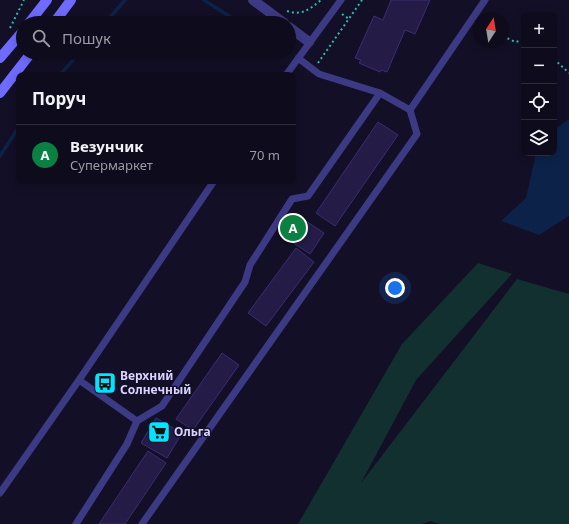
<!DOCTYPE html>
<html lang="uk">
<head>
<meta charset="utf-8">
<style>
	body { margin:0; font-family:"Noto Sans",sans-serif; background:#171425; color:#f1f3f6 }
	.controls { position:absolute; right:12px; top:12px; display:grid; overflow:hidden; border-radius:8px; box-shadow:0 2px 10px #0003 }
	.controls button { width:36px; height:36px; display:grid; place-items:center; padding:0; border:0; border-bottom:1px solid #2e2b3b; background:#0e0b1c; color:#f1f3f6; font:20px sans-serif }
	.compass { position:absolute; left:473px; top:12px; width:36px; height:36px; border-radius:50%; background:#0e0b1c; box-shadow:0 2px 10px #0003; rotate:12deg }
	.you { position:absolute; left:395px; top:288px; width:14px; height:14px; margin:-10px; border:3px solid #fff; border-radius:50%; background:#1a73e8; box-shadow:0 0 0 6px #1a73e833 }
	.badge { display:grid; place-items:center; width:26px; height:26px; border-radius:50%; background:#0b8043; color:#fff; font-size:13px; font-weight:700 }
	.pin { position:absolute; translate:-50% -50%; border:2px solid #fff; box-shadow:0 1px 4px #0006 }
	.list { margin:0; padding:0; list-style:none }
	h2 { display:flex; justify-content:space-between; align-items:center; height:52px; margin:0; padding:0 16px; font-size:17px }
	h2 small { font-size:13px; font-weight:400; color:#9b9ba3 }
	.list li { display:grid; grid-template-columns:26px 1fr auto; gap:12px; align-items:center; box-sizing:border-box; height:60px; padding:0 16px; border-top:1px solid #2e2b3b }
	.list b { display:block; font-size:15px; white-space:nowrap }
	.list p { margin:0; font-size:13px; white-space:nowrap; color:#9b9ba3 }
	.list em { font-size:13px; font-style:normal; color:#9b9ba3 }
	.icon { flex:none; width:22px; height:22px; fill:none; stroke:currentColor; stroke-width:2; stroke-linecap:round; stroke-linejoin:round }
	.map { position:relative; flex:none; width:569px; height:524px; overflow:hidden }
	.search { position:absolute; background:#0e0b1c; box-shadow:0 2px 10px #0003; left:16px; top:16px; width:280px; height:44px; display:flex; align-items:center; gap:10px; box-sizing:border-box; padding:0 14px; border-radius:22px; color:#9b9ba3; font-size:15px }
	.panel { position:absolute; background:#0e0b1c; box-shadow:0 2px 10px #0003; left:16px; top:72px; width:280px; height:112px; border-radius:8px }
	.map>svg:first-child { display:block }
</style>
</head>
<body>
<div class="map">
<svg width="569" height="524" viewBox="0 0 569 524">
	<rect width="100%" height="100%" fill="#130f26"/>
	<path fill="#12302f" d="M478,263L512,274L416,380L361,483L517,279L569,294V524H439L430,521L422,524H298L402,344Z"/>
	<path fill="#0c2248" d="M569,119V216L539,235L501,221L526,198L536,153H554V130Z"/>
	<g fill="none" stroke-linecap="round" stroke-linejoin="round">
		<path stroke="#0c2248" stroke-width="3.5" d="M204,0L240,23
			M105,23L125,0
			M60,75L79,53
			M0,156L19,127"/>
	</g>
	<path fill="#241b47" stroke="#3b2d73" d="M391,0H430L415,34L405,30L387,72L381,70L380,72L359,63L361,60L355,58L374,16L383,20Z
		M378,122L398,135L335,226L316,213Z
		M297,215L324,233L310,254L283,236Z
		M296,248L314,262L266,326L248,313Z
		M222,353L239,365L193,430L176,419Z
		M156,418L182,433L167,458L141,443Z
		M148,451L166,463L125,524H99Z"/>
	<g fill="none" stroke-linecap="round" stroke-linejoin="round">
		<path stroke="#2fb8b0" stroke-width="2" stroke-dasharray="2 3" stroke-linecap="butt" d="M287,11C302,16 310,9 321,0
			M342,14L349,19
			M10,28L24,0
			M503,36L515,42L524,40
			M554,59L569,73
			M318,63L362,0"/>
		<path stroke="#3d3a85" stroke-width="7" d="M298,58L319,74L380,93L410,110L485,0
			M286,75L341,0
			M79,380L137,421
			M0,493L79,380L214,181
			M76,524L127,444L137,421L162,406L245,282L250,265L292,199L308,196L380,93
			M142,524L417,134L410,110"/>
		<path stroke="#3d3a85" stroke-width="10" d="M253,0L284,23
			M289,27L309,42"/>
		<path stroke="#6f6bff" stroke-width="10" d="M29,23L47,0
			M54,23L71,0
			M0,58L23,31
			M0,93L31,53"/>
	</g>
	<defs>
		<g id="bus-square" transform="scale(1.15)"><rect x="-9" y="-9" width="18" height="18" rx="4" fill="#00e5ff" stroke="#130f26"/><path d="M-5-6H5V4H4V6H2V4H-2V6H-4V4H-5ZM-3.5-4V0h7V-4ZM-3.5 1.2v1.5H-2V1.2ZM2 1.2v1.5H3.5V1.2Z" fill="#111"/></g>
		<g id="supermarket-square" transform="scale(1.15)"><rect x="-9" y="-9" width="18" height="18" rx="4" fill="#00e5ff" stroke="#130f26"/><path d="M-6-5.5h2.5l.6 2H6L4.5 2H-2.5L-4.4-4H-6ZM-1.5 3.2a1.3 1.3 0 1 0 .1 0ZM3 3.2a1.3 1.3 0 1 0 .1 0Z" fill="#111"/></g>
	</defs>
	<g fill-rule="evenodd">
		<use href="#bus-square" x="105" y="383"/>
		<use href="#supermarket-square" x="159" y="432"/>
	</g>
	<g text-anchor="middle" stroke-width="3" stroke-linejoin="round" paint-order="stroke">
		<g font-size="12" font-weight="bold" fill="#d9d4ff" stroke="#130f26" text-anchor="start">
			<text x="120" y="380">Верхний<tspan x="120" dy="14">Солнечный</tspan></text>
			<text x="174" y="436">Ольга</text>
		</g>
	</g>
</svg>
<div class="controls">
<button>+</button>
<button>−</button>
<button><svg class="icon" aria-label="locate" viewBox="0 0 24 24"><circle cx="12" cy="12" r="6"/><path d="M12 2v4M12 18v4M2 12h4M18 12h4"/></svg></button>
<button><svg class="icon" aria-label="layers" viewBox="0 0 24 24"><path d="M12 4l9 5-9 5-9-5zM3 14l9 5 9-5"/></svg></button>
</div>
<svg class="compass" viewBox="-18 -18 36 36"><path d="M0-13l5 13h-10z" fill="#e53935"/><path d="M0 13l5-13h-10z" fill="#9b9ba3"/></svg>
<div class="you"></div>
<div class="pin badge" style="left:293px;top:228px">A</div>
<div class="search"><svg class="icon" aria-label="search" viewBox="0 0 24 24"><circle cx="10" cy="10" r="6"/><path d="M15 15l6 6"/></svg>Пошук</div>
<section class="panel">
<h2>Поруч<small></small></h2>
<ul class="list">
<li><span class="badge">A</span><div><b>Везунчик</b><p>Супермаркет</p></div><em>70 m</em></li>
</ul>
</section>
</div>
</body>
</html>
